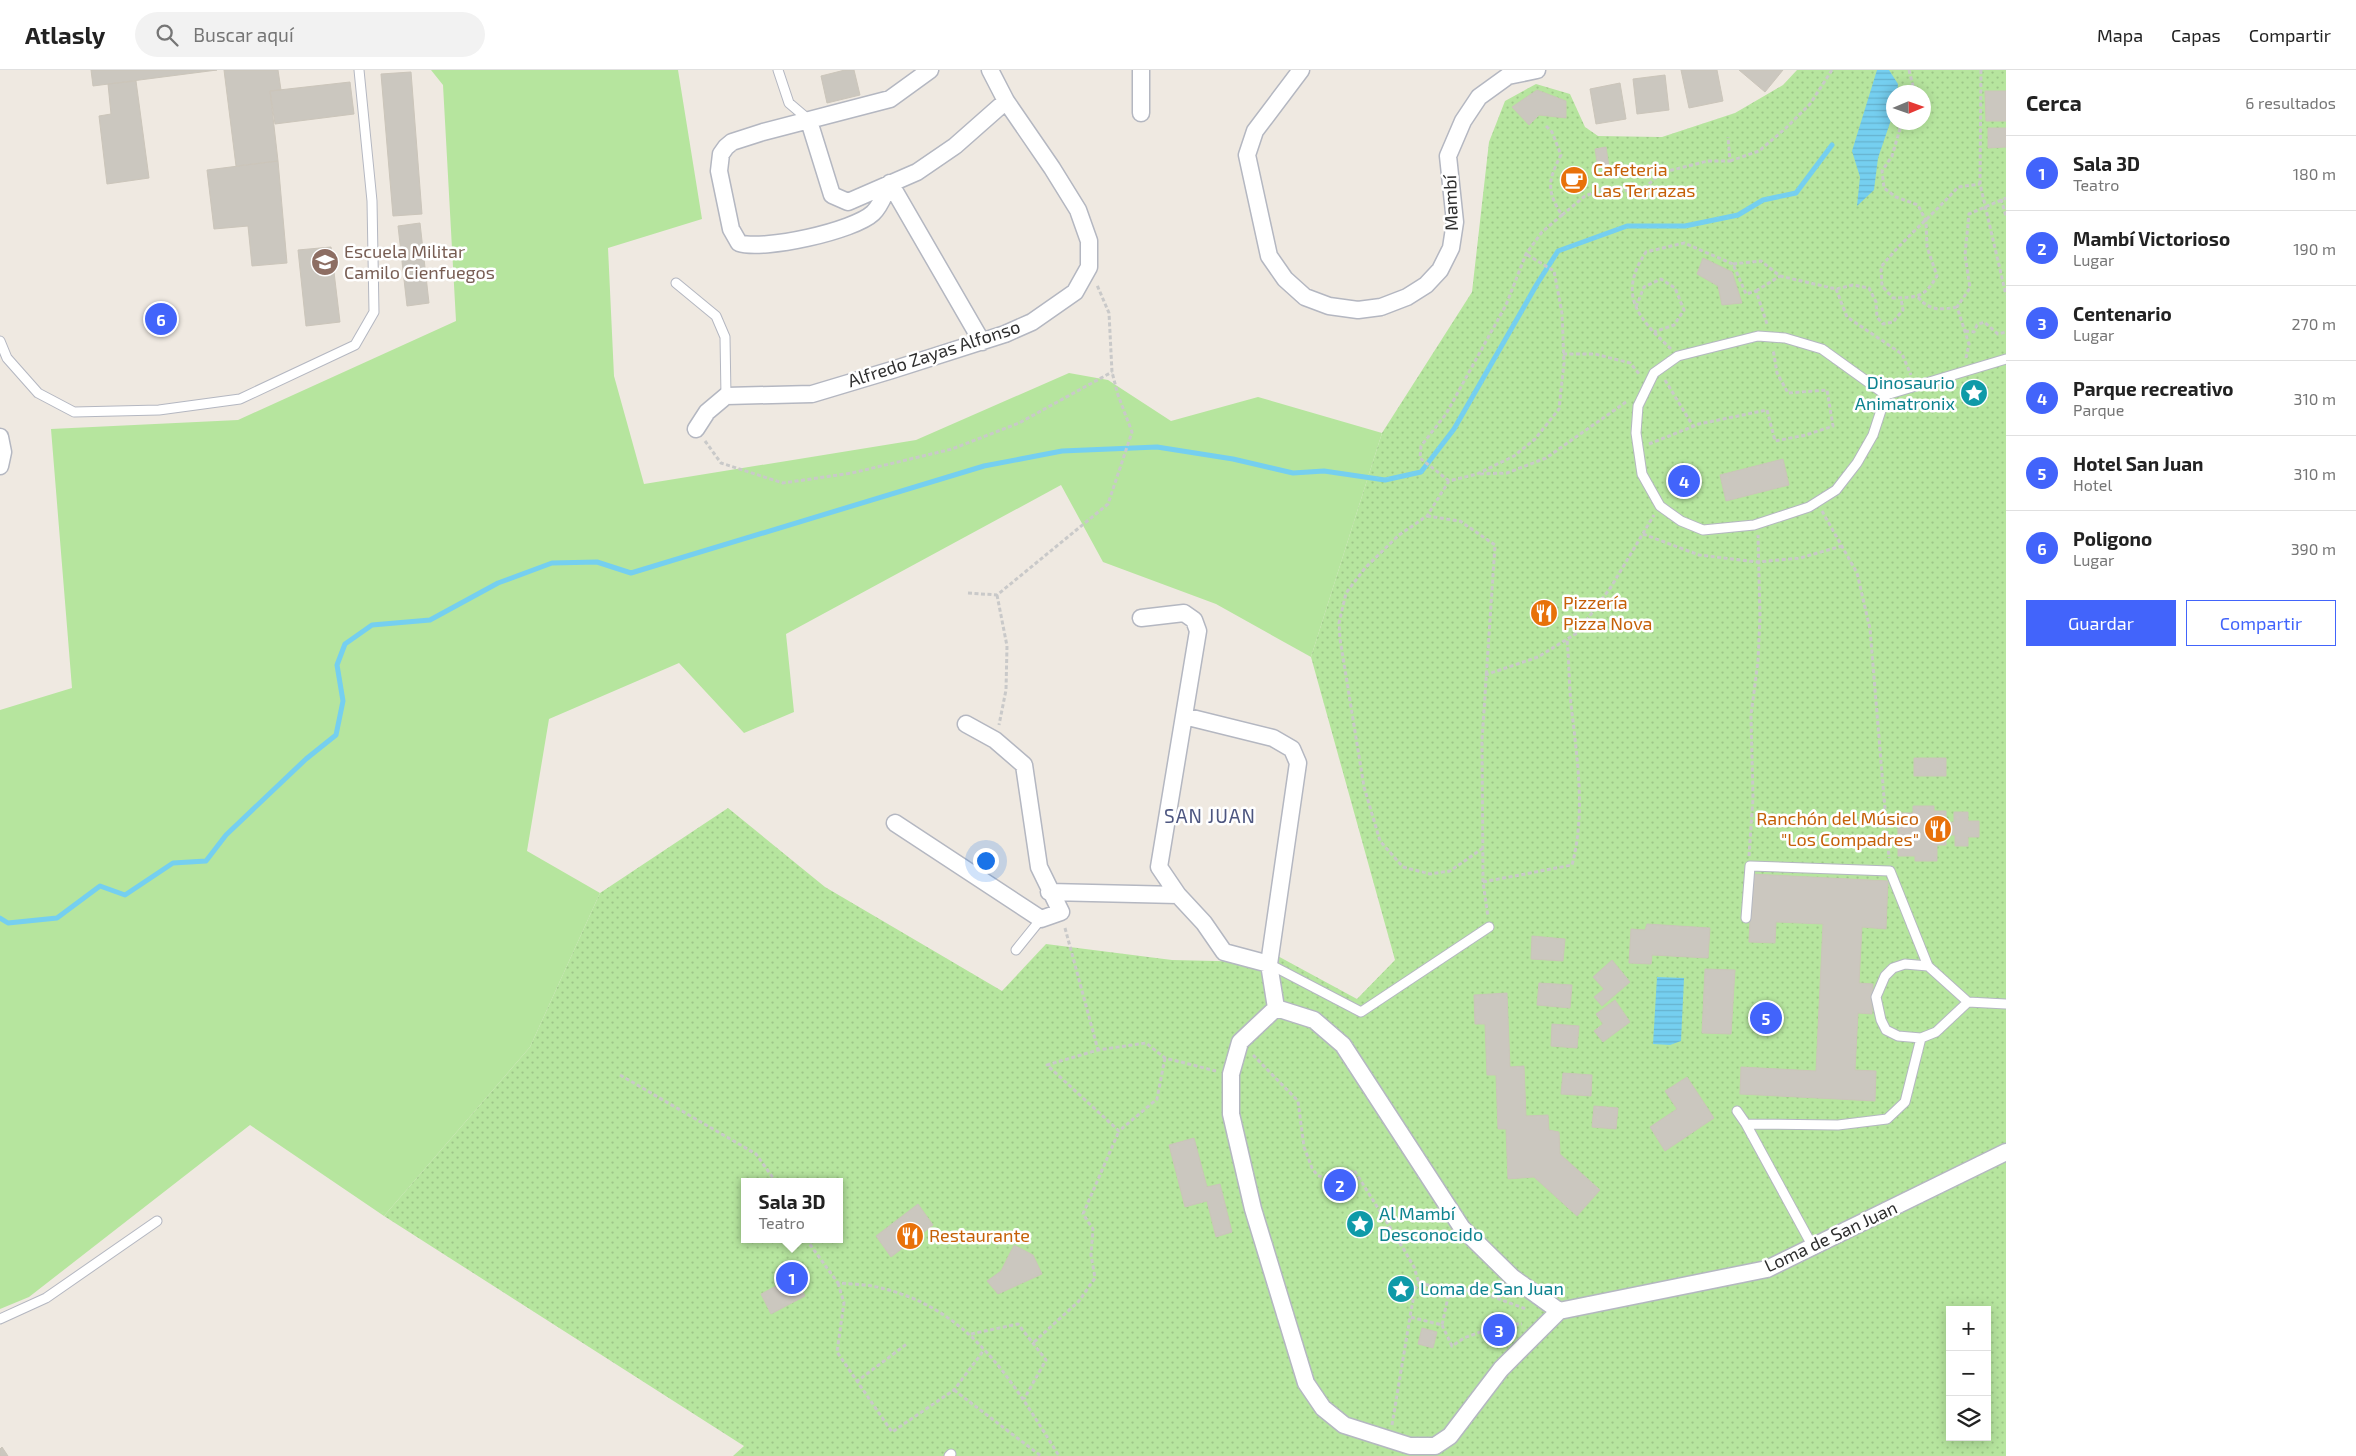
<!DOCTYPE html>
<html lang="es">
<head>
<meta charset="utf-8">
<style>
	body { margin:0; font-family:"Exo 2",sans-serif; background:#f2f2f2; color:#222 }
	.controls { position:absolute; right:15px; bottom:15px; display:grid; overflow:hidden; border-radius:0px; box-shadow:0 2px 12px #0003 }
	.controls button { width:45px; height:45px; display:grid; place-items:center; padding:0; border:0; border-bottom:1px solid #e0e0e0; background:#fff; color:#222; font:25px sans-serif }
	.compass { position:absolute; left:1886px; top:15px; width:45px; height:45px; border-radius:50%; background:#fff; box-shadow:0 2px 12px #0003; rotate:88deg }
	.you { position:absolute; left:985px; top:790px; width:18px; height:18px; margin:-12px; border:4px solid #fff; border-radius:50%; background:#1a73e8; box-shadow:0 0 0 8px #1a73e833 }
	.badge { display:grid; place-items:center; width:32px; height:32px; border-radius:50%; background:#4264fb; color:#fff; font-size:16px; font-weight:700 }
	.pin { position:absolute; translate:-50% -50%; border:2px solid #fff; box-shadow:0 1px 5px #0006 }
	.popup { position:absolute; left:741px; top:1108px; width:102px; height:65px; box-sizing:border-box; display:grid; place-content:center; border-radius:0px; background:#fff; filter:drop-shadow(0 1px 4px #0005); font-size:16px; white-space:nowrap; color:#767676 }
	.popup b { font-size:19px; color:#222 }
	.popup::after { content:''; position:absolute; left:50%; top:100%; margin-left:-10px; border:10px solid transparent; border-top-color:#fff }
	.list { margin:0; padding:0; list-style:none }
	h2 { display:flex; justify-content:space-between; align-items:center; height:65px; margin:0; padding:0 20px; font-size:21px }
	h2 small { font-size:16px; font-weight:400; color:#767676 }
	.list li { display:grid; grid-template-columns:32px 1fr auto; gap:15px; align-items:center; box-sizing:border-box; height:75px; padding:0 20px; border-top:1px solid #e0e0e0 }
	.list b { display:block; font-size:19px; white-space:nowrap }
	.list p { margin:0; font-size:16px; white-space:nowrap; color:#767676 }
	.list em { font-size:16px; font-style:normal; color:#767676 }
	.actions { display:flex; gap:10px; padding:15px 20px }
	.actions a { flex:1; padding:11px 0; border:1px solid #4264fb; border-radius:0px; text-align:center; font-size:18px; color:#4264fb }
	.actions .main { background:#4264fb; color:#fff }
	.icon { flex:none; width:28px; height:28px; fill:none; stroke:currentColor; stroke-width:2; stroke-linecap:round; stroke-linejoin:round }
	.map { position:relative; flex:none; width:2006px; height:1386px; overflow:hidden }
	header { display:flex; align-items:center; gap:30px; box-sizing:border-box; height:70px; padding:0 25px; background:#fff; border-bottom:1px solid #e0e0e0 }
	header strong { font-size:24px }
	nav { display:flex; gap:28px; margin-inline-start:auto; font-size:18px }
	.search { width:350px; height:45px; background:#f2f2f2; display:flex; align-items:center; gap:12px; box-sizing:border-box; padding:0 18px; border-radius:28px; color:#767676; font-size:19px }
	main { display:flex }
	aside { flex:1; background:#fff }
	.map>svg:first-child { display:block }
</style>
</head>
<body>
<header>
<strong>Atlasly</strong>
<div class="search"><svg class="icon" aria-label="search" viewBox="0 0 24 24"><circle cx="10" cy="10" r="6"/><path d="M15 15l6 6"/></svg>Buscar aquí</div>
<nav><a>Mapa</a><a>Capas</a><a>Compartir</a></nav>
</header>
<main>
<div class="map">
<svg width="2006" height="1386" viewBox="0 0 2006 1386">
	<defs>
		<pattern id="park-dots" width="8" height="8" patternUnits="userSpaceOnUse" patternTransform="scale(1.25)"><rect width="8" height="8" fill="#b6e59e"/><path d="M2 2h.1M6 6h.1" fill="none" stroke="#9dc588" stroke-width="1.8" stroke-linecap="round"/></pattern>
		<pattern id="water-rules" width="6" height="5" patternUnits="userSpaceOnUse" patternTransform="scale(1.25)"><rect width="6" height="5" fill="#75cff0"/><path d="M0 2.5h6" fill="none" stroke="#66b2ce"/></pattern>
	</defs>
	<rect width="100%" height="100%" fill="#efe9e1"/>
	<path fill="#b6e59e" d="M431,0H678L702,149L608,178L614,306L644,414L916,370L1069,303L1108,310L1171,351L1258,327L1382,363L1311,587L1216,534L1103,492L1061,415L786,564L794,642L744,663L679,593L549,649L527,781L600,823L530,977L384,1146L250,1055L29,1227L0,1239V640L72,618L51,359L238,350L456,251L443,15Z"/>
	<path fill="url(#park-dots)" fill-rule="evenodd" d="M1797,0H2006V1386H733L744,1376L384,1146L530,977L600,823L728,738L825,817L1002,921L1046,874L1172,890L1260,892L1261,903L1271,908L1274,884L1357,929L1395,890L1311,587L1382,363L1472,222L1489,72L1505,31L1536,14L1570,24L1585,57L1598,66L1662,67L1735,43L1783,15ZM1894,22H1924V52H1894ZM744,1112H840V1169H744ZM1950,1240H1987V1367H1950Z"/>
	<path fill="url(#water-rules)" d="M1877,0H1889L1898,14L1897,22H1894L1893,44L1878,88L1874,120L1857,136L1860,107L1852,81Z
		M1657,907L1684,908L1681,971L1670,975L1653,974Z"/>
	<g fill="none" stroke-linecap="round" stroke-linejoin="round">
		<path stroke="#75cff0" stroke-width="5" d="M0,848L8,853L57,848L100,816L125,825L173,793L206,791L226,765L306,689L336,665L343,631L337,595L345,574L372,555L430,550L498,513L552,493L597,492L631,503L984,396L1062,381L1157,377L1233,389L1293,403L1324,401L1385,410L1421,402L1454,359L1537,214L1558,181L1627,156H1685L1738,145L1763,130L1796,123L1832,75"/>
	</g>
	<path fill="#cbc7bf" stroke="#cbc5ba" d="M91,0H217L93,16Z
		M224,0H278L281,20L270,21L278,91L236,96Z
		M845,0H854L860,25L827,33L821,6Z
		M1681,0H1717L1723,31L1689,38Z
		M1739,0H1783L1765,22Z
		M411,2L422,144L393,146L381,4Z
		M1665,5L1669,40L1637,44L1633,9Z
		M136,11L149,108L107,114L99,46L111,44L108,14Z
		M350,12L354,44L275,54L270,21Z
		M1620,13L1626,49L1596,54L1590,19Z
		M1537,20L1566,31V48L1539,45L1529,55L1512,37Z
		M1985,21H2006V51H1986Z
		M1988,58H2006V77L1988,78Z
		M1606,77L1609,97L1598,98L1595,79Z
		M278,91L287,193L252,196L248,156L214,159L207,100Z
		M420,153L429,233L407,236L398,156Z
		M331,177L340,252L306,256L298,180Z
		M1703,188L1732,202L1742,233L1722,235L1718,216L1697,204Z
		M1783,389L1789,415L1726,431L1720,405Z
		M1914,688H1946V706H1914Z
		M1913,736H1934V741H1946V753L1954,752V742H1968V751H1979V767H1968V776H1955V765H1946V775H1937V791H1915V786H1898V743H1913Z
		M1752,804L1888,811L1886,859L1862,857L1859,913L1873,914L1872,944L1858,943L1855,1000L1876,1001L1875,1031L1740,1024L1741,997L1816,1001L1823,854L1776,852L1775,873L1749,872Z
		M1647,854L1710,858L1708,888L1652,885L1651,894L1629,893L1631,859L1645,860Z
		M1532,866L1565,869L1563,891L1531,889Z
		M1612,890L1630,912L1602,936L1594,927L1604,919L1593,907Z
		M1705,899L1735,900L1731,964L1702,963Z
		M1539,913L1572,915L1570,938L1537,935Z
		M1507,923L1510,997L1524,996L1526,1046L1548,1045L1549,1060L1559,1062L1560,1084L1600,1120L1577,1146L1534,1107L1508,1109L1506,1059H1498L1496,1005H1487L1485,954H1475L1474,925Z
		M1615,930L1630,952L1603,972L1594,961L1603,954L1596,944Z
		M1552,954L1579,956L1577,978L1551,976Z
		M1563,1003L1592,1005L1591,1026L1561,1024Z
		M1687,1007L1714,1048L1665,1081L1650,1057L1677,1039L1665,1021Z
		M1594,1036L1618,1038L1616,1059L1592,1057Z
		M1194,1068L1207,1117L1220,1114L1232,1162L1216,1167L1207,1131L1185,1137L1169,1075Z
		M918,1134L933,1155L891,1187L876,1166Z
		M1014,1175L1033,1185L1042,1204L998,1224L987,1211L1001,1201Z
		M793,1201L805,1226L771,1244L761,1224L784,1212L781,1206Z
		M1422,1258L1437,1262L1433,1278L1418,1274Z
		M2,1377L8,1386H0V1379Z"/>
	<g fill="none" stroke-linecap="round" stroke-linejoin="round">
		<g stroke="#b4b7c1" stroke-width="11">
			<path id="lane" d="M778,0L789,33L809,50
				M676,213L716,246L725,267L726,326
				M1758,266L1785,268L1822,279L1886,325L1873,365L1857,393L1836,420L1809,437L1754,455L1703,460L1681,451L1660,436L1642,404L1636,363L1638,336L1654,303L1678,286Z
				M0,271L7,288L38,323L74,342L159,340L240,329L355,275L374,242L372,131L359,0
				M1886,325L2006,289
				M1746,848L1750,796L1890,801L1928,896
				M1016,880L1041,849
				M1269,894L1361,942L1489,857
				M1905,894L1928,896L1968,932L1936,962L1921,968L1898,966L1886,960L1881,950L1876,927L1885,906L1893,898Z
				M1968,932L2006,934
				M1737,1041L1746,1054L1813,1177
				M1746,1054L1838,1055L1887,1049L1905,1032L1921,968
				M0,1249L46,1228L157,1151
				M949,1386L951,1384"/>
		</g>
		<g stroke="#b4b7c1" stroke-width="19">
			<path id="street" d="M1141,0V43
				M1301,0L1255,61L1247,85L1269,186L1285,209L1305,227L1329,236L1358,240L1381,237L1407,227L1426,215L1440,200L1451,178L1455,152L1448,86L1463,51L1479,27L1508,6L1537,0
				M809,51L832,125L848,132L917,102L955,76L1006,31
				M890,113C885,122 881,136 873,143C854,161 763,181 739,173L731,159L719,101L721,84L726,77L732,72L763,62L890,29L930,0
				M890,113L982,272
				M696,359L707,342L726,326L812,324L892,300L1005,264L1032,252L1075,222L1089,197V171L1078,140L1052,98L1006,31L990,0
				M0,367L3,382L0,396
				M1141,548L1184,543L1194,550L1198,561L1159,797L1178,825L1204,853L1224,882L1269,894
				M1184,646L1273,668L1292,679L1298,693L1269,894L1276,938
				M895,753L1041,849L1061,842L1039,797L1024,695L995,670L966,654
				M1049,822L1178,825
				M1276,938L1240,972L1231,1004V1044L1253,1139L1306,1313L1323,1338L1344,1355L1410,1376H1435L1450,1366L1501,1299L1559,1241L1767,1199L2006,1082
				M1276,938L1314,950L1343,975L1462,1158L1512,1207L1559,1241"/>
		</g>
		<path stroke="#c9c9c9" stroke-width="3" stroke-dasharray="4 2.5" stroke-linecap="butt" d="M1909,0L1913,16L1911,22
			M1981,0L1980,114L2006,225
			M1902,52L1892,86L1882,101L1884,118L1896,127L1918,135L1926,151L1927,177L1937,206C1924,228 1918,227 1893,228L1882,216L1881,197C1904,168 1933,145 1958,117L1980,114
			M1730,91L1759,81L1786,58L1810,34L1832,0
			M2001,129L2006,146
			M1562,145L1585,126L1605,118L1632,121L1645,118L1660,103L1708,91H1730L1728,67
			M1733,194L1761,191L1780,206L1836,219L1853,215L1869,218L1876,232L1877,247L1883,254L1893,252L1903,240L1901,228
			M1836,219L1847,247L1902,284L1911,305
			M1756,221L1780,206
			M1918,227C1929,241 1941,240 1957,237
			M1636,237L1644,217L1661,209L1675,218L1684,240L1674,255L1654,262
			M1965,261L1974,262L1977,255L1984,252L1998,264L2006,262
			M1671,279C1638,248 1617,225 1646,182L1684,173L1733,194L1746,224L1756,221L1767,254
			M1563,284H1595L1630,293L1640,305
			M1966,288L1969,274L1957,237L1970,218L1965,185L1969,144L2006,128
			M1665,310L1693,356
			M705,371L721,393L783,413L852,403L952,379L1019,353L1112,302
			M1649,374L1699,354L1767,340L1775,371L1806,365L1833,356L1827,320L1788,323L1777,303L1773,279
			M1480,404L1507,403L1546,388L1626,332
			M1449,411L1420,388L1421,376L1446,344L1506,235L1526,184L1542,162L1562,145C1546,121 1548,110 1561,85L1552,62L1545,55
			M1822,441L1857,503L1870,559L1889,788
			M1427,446L1460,451L1495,475L1482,670L1483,812L1488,847
			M1643,464L1699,485L1758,492L1800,488L1842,476
			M968,523L997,525L1108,434L1132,362L1118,325L1112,302L1109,243L1097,215
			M997,525L1007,576L1006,620L999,655
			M1485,605L1538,587L1577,563L1611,517L1654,445
			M1483,778L1450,801L1430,804L1403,797L1380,771L1364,717L1340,569L1339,553L1346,523L1365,498L1399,465L1427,446L1449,411L1477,404L1514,386L1535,369L1559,339L1564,293L1562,243L1554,201L1526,184
			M1749,786L1753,728L1751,645L1758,591L1760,547L1758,465
			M1483,812L1572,795C1586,743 1577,688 1571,634C1569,613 1569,591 1567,569
			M1065,858L1098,980
			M1253,985L1298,1031L1304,1077L1312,1098L1317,1105L1330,1111V1120L1346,1123L1350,1103L1354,1100L1403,1178L1414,1197L1419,1213
			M1165,988L1157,1029L1119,1061L1047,995L1098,980L1146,973L1165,988L1216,1001
			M620,1005L756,1084L776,1112
			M1330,1111L1334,1101L1350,1103
			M806,1169L838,1213C849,1214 861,1214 872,1216C969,1235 1011,1309 1059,1386
			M838,1213L844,1233L837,1282L892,1362L954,1320L984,1280
			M1419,1213L1442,1218L1448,1227L1442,1255L1410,1247L1415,1219Z
			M1448,1227L1472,1219L1526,1239
			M1442,1255L1452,1276L1464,1268L1502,1254H1522
			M971,1264L1018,1254L1046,1290L1024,1329
			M1034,1272L1079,1231L1095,1208L1091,1185L1093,1159L1083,1144L1119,1061
			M856,1312L908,1273
			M954,1320L1041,1386
			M1392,1355L1410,1247"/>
		<use href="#lane" stroke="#fff" stroke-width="9"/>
		<use href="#street" stroke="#fff" stroke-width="16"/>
	</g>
	<defs>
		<g id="cafe-disc" transform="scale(1.4375)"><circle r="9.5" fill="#e8710a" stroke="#fff"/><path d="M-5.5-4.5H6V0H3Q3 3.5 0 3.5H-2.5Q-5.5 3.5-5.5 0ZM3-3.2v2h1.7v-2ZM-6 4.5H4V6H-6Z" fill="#fff"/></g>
		<g id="school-disc" transform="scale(1.4375)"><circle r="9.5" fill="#8d6e63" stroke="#fff"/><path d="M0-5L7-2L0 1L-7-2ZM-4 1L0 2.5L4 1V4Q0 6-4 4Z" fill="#fff"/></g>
		<g id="sight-disc" transform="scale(1.4375)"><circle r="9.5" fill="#0f9aa8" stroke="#fff"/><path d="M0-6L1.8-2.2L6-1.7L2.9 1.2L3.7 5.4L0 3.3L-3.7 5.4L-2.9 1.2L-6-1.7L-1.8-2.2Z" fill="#fff"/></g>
		<g id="restaurant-disc" transform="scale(1.4375)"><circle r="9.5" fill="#e8710a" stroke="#fff"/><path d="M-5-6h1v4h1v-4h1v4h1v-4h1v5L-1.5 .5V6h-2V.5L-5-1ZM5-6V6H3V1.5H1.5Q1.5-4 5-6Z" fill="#fff"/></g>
	</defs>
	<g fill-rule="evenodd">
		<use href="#cafe-disc" x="1574" y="110"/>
		<use href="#school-disc" x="325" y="192"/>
		<use href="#sight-disc" x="1974" y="323"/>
		<use href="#restaurant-disc" x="1544" y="543"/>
		<use href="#restaurant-disc" x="1938" y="759"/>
		<use href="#sight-disc" x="1360" y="1154"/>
		<use href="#restaurant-disc" x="910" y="1166"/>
		<use href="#sight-disc" x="1401" y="1219"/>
	</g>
	<g text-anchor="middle" stroke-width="5" stroke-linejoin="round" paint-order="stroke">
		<g font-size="18" fill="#c56008" stroke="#fff" text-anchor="start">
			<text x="1593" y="106">Cafeteria<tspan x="1593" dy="21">Las Terrazas</tspan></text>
			<text x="1563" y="539">Pizzería<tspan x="1563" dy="21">Pizza Nova</tspan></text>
			<text x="1919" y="755" text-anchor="end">Ranchón del Músico<tspan x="1919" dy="21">"Los Compadres"</tspan></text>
			<text x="929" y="1172">Restaurante</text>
		</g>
		<g font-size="18" fill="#2e2e2e" stroke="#fff">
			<text transform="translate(1451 133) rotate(-92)" y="6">Mambí</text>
			<text transform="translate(934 284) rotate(-18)" y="6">Alfredo Zayas Alfonso</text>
			<text transform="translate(1831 1167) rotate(-25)" y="6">Loma de San Juan</text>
		</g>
		<g font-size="18" fill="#785e54" stroke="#fff" text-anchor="start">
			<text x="344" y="188">Escuela Militar<tspan x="344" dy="21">Camilo Cienfuegos</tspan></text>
		</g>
		<g font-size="18" fill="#0d838f" stroke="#fff" text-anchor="start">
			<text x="1955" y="319" text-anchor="end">Dinosaurio<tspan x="1955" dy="21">Animatronix</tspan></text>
			<text x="1379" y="1150">Al Mambí<tspan x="1379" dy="21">Desconocido</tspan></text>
			<text x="1420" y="1225">Loma de San Juan</text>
		</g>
		<g font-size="19" letter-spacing="1" fill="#4d5680" stroke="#fff">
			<text x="1210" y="753">SAN JUAN</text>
		</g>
	</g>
</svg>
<div class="controls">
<button>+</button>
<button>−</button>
<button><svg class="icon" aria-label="layers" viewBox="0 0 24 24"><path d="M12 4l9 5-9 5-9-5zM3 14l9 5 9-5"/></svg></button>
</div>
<svg class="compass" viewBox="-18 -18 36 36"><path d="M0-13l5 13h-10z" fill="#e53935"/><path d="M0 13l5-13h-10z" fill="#767676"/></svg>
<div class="you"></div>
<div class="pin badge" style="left:792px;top:1208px">1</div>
<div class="popup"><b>Sala 3D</b>Teatro</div>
<div class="pin badge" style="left:1340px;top:1115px">2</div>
<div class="pin badge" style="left:1499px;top:1260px">3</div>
<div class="pin badge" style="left:1684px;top:411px">4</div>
<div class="pin badge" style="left:1766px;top:948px">5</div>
<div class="pin badge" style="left:161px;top:249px">6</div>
</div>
<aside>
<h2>Cerca<small>6 resultados</small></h2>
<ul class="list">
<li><span class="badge">1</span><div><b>Sala 3D</b><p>Teatro</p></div><em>180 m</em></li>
<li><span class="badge">2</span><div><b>Mambí Victorioso</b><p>Lugar</p></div><em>190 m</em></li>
<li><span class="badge">3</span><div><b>Centenario</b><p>Lugar</p></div><em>270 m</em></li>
<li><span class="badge">4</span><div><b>Parque recreativo</b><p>Parque</p></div><em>310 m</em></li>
<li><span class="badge">5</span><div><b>Hotel San Juan</b><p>Hotel</p></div><em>310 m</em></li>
<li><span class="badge">6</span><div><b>Poligono</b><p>Lugar</p></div><em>390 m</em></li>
</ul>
<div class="actions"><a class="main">Guardar</a><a>Compartir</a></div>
</aside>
</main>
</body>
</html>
